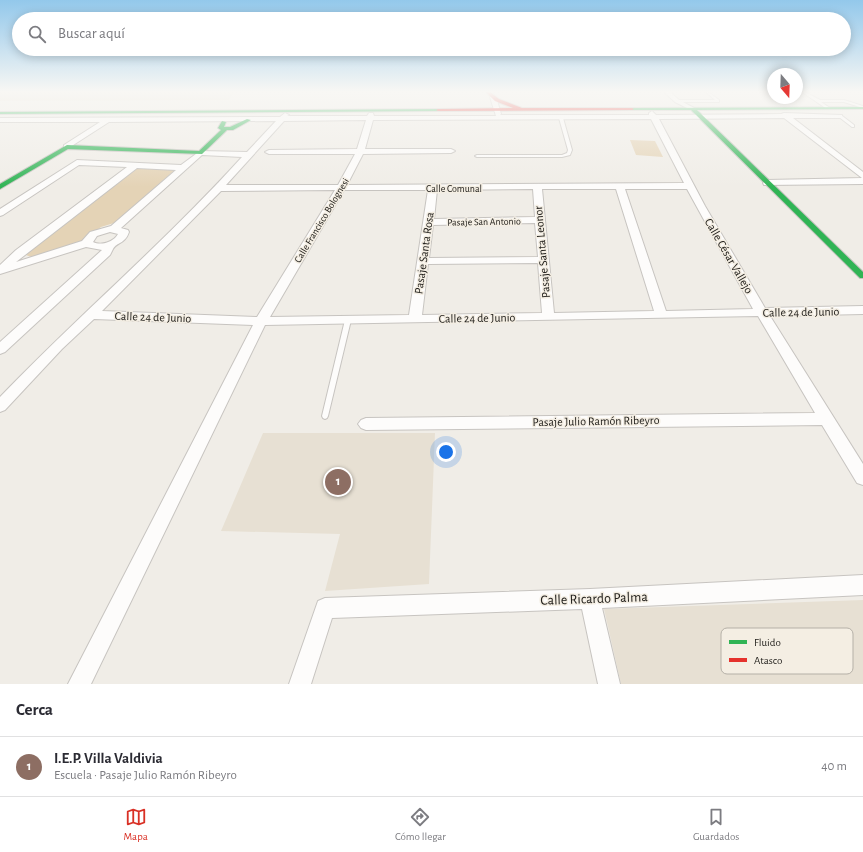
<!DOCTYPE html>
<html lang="es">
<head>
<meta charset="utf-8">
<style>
	body { margin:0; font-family:"Alegreya Sans",sans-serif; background:#f7f7f7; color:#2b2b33 }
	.compass { position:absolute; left:767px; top:68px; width:36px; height:36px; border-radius:50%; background:#fff; box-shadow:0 2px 10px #0003; rotate:161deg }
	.you { position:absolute; left:446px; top:452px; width:14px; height:14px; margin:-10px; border:3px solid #fff; border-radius:50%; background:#1a73e8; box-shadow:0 0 0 6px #1a73e833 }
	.badge { display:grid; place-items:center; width:26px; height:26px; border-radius:50%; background:#d93025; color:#fff; font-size:13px; font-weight:700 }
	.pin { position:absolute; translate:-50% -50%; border:2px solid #fff; box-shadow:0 1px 4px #0006 }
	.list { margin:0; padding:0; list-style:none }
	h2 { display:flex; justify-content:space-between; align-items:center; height:52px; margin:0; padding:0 16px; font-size:17px }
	h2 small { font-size:13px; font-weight:400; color:#7c7c81 }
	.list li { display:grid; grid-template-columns:26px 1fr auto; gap:12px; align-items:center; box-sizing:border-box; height:60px; padding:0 16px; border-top:1px solid #e1e1e2 }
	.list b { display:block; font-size:15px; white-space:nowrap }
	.list p { margin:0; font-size:13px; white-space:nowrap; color:#7c7c81 }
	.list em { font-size:13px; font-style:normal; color:#7c7c81 }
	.icon { flex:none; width:22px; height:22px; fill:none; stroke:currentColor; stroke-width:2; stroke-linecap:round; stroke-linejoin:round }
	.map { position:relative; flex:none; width:863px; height:684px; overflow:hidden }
	.search { position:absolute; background:#fff; box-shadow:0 2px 10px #0003; left:12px; right:12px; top:12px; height:44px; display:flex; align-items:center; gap:10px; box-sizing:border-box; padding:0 14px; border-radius:22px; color:#7c7c81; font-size:15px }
	.sheet { height:112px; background:#fff }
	nav { display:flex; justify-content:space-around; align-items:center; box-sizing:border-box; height:56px; border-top:1px solid #e1e1e2; background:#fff; font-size:11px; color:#7c7c81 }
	nav a { display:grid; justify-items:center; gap:2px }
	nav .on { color:#d93025 }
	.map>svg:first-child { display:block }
</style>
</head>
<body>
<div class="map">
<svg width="863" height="684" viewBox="0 0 863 684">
	<rect width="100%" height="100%" fill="#f0ede7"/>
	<path fill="#e7e0d3" d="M0,92H234L229,100L0,101Z
		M263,433H435L429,584L325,591L340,534L221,531Z
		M863,600V684H621L604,609Z"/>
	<path fill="#e4d3b6" d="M630,140L655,141L663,157L636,155Z
		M141,167L176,169L114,223L101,227L82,242L31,257L26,255L25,253L134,168Z"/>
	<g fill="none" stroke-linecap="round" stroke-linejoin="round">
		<g stroke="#c7c4c0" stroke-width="2">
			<path id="lane" d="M706,92H708L719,100V102H677L675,101L677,100H715Z
				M802,92H805L820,100H844L863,106V108L844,102H821L830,108L827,109Z
				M839,115H841L854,125V127H852L839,117Z
				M561,117L563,118L572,150L570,155L562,157H477L475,156L477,155H562L567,153L568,150L559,118Z
				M348,318L351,320L328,416L327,418L325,419L323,418L322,416L345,320Z"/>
		</g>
		<g stroke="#c7c4c0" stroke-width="2">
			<path id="street" d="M664,92H670L679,100L696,109L691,110L675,102Z
				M493,95L496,97L501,114L500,115H649V113L652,111L656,115L781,114L784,113L842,115V117L840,118H793L863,172V184L764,185L763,183L767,180L862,178L784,118L659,119L705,206L765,308L863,306V314L770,316L863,464V485L857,483L822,425L366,430L361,428L358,424L361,420L366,418L815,413L758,316L265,325L91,684H68L253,325L94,319L62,349L5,410L0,412V397C79,315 166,241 242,157L202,155L121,228L128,230L129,232C125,244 117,242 113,249C112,251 111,253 110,255L5,352L0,354V342L102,250L86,247L0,274V265L16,250L127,167L79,165L3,215L0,216V209L77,160L181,165L200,151L247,152L276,121L109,122L67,149H64V145L100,122H0V118L280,117L285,113L289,115L287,116H367L369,113H373L374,116H496L490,97ZM651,119L684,183L347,185L363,154L451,153L455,151L451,149H365L373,120ZM366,120L357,149L269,150L265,152L269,154H355L338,185H226L284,121ZM137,168L176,170L111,226L90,232L82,241L16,262ZM533,189L535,217L434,219L437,190ZM542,189H616L654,311L554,313ZM625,189H687L753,309L666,311ZM335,190L257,317L102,311L221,191ZM344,190H428L409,315L270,317ZM535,223L538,257L429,258L433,225ZM110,232L118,234C114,242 101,246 93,242L97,236ZM538,263L542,313L422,315L428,264Z
				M863,575V595L602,608L620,684H598L582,609L332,618L311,684H289L318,601L325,598L590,589Z"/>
		</g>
		<g stroke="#c7c4c0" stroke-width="2">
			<path id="fast" d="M863,107V109L697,110L863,272V278H860L691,110H632L630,109L632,108Z
				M440,109V111H438L0,114V112Z
				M247,119L251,120L233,130H227L202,154L68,149L0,189V184L67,145L199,151L221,130L218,128L222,121L226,122L224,127H230Z"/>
		</g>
		<g stroke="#c7c4c0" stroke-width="2">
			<path id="jam" d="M486,92H490L499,99L522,108H632L634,109L632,110L438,111L436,110L438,109L513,108L495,101Z"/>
		</g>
		<use href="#lane" fill="#fdfcfb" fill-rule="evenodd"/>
		<use href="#street" fill="#fdfcfb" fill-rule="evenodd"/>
		<use href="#fast" fill="#30b455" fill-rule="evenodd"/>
		<use href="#jam" fill="#e5322d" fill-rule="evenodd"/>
	</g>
	<linearGradient id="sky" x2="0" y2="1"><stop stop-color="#93c8eb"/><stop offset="0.49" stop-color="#f8f7f4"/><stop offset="1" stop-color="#f8f7f4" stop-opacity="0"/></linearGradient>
	<rect width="863" height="187" fill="url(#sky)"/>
	<g text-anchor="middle" stroke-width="3" stroke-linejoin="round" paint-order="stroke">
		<g font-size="10" fill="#22201c" stroke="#f4eee3">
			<text x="454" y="192">Calle Comunal</text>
			<text transform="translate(321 220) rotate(-59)" y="4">Calle Francisco Bolognesi</text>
			<text transform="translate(484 221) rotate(-1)" y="4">Pasaje San Antonio</text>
		</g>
		<g font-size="12" fill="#22201c" stroke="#f4eee3">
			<text transform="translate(542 252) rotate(-95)" y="4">Pasaje Santa Leonor</text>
			<text transform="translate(424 253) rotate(-82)" y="4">Pasaje Santa Rosa</text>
			<text transform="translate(729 256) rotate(60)" y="4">Calle César Vallejo</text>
			<text transform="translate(801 312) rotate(-1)" y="4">Calle 24 de Junio</text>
			<text transform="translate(153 317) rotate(2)" y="4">Calle 24 de Junio</text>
			<text transform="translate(477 318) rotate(-1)" y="4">Calle 24 de Junio</text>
			<text transform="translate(596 421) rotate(-1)" y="4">Pasaje Julio Ramón Ribeyro</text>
		</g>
		<g font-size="14" fill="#22201c" stroke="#f4eee3">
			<text transform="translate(594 598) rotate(-2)" y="5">Calle Ricardo Palma</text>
		</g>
	</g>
	<rect x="721" y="628" width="132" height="46" rx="6" fill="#f4eee3" stroke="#b5b0a7" stroke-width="1"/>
	<rect x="729" y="640" width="18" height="4" fill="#30b455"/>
	<rect x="729" y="658" width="18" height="4" fill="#e5322d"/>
	<g font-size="11" fill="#22201c">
		<text x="754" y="646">Fluido</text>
		<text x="754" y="664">Atasco</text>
	</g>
</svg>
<svg class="compass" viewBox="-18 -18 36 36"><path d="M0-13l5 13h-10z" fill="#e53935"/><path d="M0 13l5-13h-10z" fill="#7c7c81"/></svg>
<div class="you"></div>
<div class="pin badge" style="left:338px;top:482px;background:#8d6e63">1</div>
<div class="search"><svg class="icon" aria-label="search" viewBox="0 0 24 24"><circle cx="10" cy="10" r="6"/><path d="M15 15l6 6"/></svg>Buscar aquí</div>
</div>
<section class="sheet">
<h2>Cerca<small></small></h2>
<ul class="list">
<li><span class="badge" style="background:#8d6e63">1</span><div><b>I.E.P. Villa Valdivia</b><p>Escuela · Pasaje Julio Ramón Ribeyro</p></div><em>40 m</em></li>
</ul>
</section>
<nav>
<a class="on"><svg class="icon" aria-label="map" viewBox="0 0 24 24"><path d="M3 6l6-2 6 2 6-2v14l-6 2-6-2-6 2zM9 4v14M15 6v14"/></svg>Mapa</a>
<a><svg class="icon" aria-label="directions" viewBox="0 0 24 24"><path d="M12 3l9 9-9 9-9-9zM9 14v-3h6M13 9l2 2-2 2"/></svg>Cómo llegar</a>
<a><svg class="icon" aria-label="saved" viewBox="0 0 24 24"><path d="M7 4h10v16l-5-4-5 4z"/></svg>Guardados</a>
</nav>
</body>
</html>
